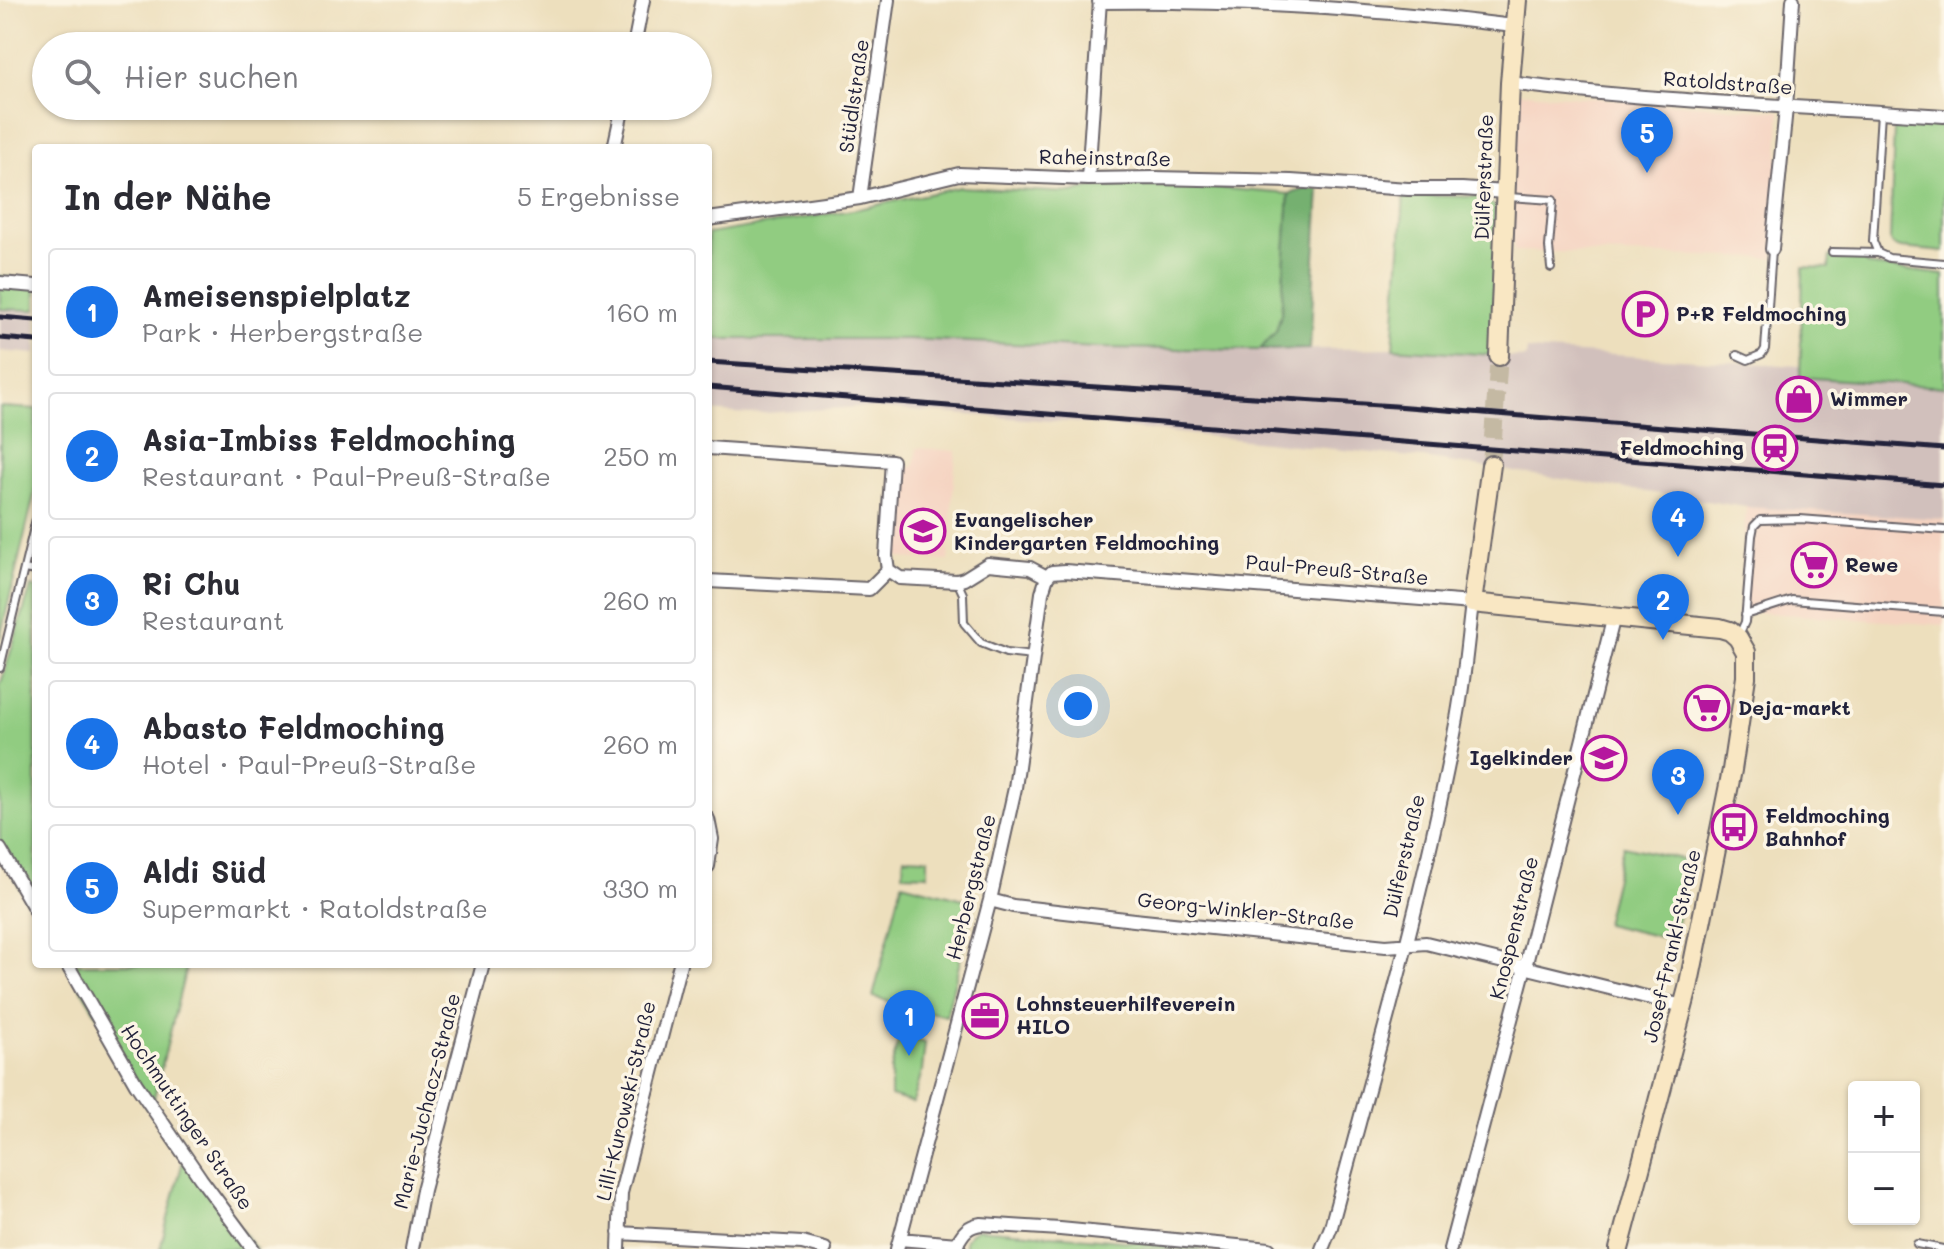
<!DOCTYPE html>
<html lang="de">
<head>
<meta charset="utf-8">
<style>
	body { margin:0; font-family:Mali,sans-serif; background:#f7f7f7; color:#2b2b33 }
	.controls { position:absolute; right:24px; bottom:24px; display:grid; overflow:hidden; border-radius:8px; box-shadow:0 2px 6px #0004 }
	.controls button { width:72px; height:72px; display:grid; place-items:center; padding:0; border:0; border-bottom:2px solid #e1e1e2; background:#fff; color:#2b2b33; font:40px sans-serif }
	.you { position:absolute; left:1078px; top:706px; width:28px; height:28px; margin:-20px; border:6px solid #fff; border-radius:50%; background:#1a73e8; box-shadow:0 0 0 12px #1a73e833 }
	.badge { display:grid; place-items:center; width:52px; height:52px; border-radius:50%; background:#1a73e8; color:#fff; font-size:26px; font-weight:700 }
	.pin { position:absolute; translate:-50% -66px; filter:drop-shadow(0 2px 4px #0008) }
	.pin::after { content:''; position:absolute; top:42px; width:28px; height:24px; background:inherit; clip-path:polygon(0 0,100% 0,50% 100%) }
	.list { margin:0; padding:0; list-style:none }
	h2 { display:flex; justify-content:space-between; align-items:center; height:104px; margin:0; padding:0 32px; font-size:34px }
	h2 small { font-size:26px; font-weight:400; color:#7c7c81 }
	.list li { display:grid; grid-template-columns:52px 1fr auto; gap:24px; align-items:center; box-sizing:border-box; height:128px; margin:0 16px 16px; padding:0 16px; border:2px solid #e1e1e2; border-radius:8px }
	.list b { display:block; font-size:30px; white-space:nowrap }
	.list p { margin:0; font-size:26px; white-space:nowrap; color:#7c7c81 }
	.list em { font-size:26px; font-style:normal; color:#7c7c81 }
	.icon { flex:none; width:44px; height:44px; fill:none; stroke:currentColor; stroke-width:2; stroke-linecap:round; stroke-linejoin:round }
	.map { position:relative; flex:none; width:1944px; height:1249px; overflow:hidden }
	.search { position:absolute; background:#fff; box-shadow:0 2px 6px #0004; left:32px; top:32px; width:680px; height:88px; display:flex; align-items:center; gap:20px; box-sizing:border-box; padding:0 28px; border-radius:44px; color:#7c7c81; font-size:30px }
	.panel { position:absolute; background:#fff; box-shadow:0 2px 6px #0004; left:32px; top:144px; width:680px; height:824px; border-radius:8px }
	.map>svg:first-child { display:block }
</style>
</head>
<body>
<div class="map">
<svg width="1944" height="1249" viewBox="0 0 1944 1249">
	<rect width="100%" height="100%" fill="#fcf5e5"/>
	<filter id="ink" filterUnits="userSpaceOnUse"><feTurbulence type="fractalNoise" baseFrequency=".0125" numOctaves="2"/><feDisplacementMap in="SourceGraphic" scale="16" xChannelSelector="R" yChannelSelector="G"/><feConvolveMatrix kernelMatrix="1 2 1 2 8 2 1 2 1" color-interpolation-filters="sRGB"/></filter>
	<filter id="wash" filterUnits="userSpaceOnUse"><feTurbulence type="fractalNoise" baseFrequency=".006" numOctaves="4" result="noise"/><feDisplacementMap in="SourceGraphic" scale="32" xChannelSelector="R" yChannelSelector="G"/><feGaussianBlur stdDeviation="1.8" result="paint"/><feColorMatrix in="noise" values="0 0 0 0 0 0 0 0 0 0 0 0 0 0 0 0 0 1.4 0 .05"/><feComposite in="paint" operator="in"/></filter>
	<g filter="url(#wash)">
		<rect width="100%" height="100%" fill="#eddfbd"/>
		<path fill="#f5d3c1" d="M1510,92L1780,111L1774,258L1514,251L1509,193Z
			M917,448L956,451L948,561L901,558L895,555L902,466L914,467Z
			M1746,507L1944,519V625L1739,611Z"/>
		<path fill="#d1c0bc" d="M0,309L36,310V354L0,351Z
			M708,339H909L1099,348L1260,350L1393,348L1526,358L1527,350L1545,351L1800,366V377L1944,387V519L1746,507L1423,458L1069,422L858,407L749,414L708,411Z"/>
		<path fill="#91cc81" stroke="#5a775e" stroke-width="2" d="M1906,124L1944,127V252L1901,248L1894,246L1890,241L1894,129Z
			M1171,184L1289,194L1281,314L1276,331L1260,350L1099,348L909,339H708V234L858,209L960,187L1072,193L1090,188Z
			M1404,195L1479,197L1495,206L1498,249L1492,355L1393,348Z
			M1830,256L1866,258L1867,265L1944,275V387L1800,377L1803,267L1829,268Z
			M0,276L36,280V310L0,309Z
			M0,407L36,409V487L0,638Z
			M31,587L36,588V915L0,853V686Z
			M1623,846L1691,861L1673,940L1605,924Z
			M904,857L928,858V875L903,874Z
			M902,883L975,902L946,1016L873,997Z
			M66,964H187L152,1106Z
			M900,1033L925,1043L922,1071L913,1103L891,1096V1070Z
			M184,1157L256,1249H160Z
			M978,1229L1218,1249H965V1240L971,1233Z"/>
		<path fill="#74b06f" stroke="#4b6955" stroke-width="2" d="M1305,189H1319L1310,349L1260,350L1276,331L1281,314L1289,194Z"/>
	</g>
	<g filter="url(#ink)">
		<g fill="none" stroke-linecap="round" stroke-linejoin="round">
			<path stroke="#c4b9a3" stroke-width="18" stroke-dasharray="18 9" stroke-linecap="butt" d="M1491,465L1499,356"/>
			<g stroke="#696468" stroke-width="10">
				<path id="service" d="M1508,197L1553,200L1549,247L1551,268
					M1832,252L1878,253L1889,258L1944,263
					M1878,253L1873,241L1881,112
					M1737,355L1748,360L1762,354L1765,349L1772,250
					M24,569L36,571
					M957,581L963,594L964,623L981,643L1006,653L1033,656
					M1745,615L1792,600L1944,612
					M1739,635L1745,622L1752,536L1754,526L1760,520L1800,519L1944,530
					M0,668L36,519
					M1917,1244L1943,1249"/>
			</g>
			<g stroke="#696468" stroke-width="16">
				<path id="minor" d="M1099,2C1238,0 1376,9 1514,26
					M634,46L643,0
					M1510,83C1654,102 1799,106 1944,116
					M614,148L623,106
					M1088,179L1100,0
					M860,198L888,0
					M708,219L860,198L959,174L1088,179L1154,178L1291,181L1408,189H1462L1505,192
					M1772,249L1786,108L1793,0
					M0,283L36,286
					M708,448L892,461L886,556L888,570
					M888,570L900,578L957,581L964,579L988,564L1030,568L1047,577
					M1047,577L1052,572L1065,571L1472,603C1467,643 1464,684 1456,724C1424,894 1375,1061 1331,1227L1322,1249
					M708,581L869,589L888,570
					M708,819L712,839L708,866
					M0,849L36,911
					M990,900L1013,906L1134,920L1386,946L1426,943L1683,1006
					M67,964L136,1084L201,1179L253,1249
					M619,1233L802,1243L825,1249
					M900,1239L957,1244
					M412,1249L423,1190L483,964
					M619,1249L621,1193L680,964
					M897,1249L990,900L1015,788L1042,593L1047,577
					M959,1249L957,1244C963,1232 968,1226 981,1224L1060,1229L1269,1249
					M1450,1249L1525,967L1614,616"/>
			</g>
			<g stroke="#696468" stroke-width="22">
				<path id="secondary" d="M1499,356L1510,83L1517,0
					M1491,465L1472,603L1720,628L1730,631L1738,638L1746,652V677L1732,770L1688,988L1619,1249"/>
			</g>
			<use href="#service" stroke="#fff" stroke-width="6"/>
			<use href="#minor" stroke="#fff" stroke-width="12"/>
			<use href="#secondary" stroke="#f9e7c3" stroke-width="18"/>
			<path stroke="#22223b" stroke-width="5" d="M0,317L36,320
				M0,338L36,341
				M708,362L1395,406L1944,449
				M708,387L1944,485"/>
		</g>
	</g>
	<defs>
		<g id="parking-ring" transform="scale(2.3)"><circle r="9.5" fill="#fcf5e5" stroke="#b5179e" stroke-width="1.5"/><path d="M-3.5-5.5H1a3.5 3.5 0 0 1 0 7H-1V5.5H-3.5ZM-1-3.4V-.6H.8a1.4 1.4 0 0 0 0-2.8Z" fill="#b5179e"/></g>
		<g id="shop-ring" transform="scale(2.3)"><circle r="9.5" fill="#fcf5e5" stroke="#b5179e" stroke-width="1.5"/><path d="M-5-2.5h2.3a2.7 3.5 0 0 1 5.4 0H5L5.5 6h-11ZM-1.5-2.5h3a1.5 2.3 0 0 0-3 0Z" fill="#b5179e"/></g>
		<g id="station-ring" transform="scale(2.3)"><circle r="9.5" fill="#fcf5e5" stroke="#b5179e" stroke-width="1.5"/><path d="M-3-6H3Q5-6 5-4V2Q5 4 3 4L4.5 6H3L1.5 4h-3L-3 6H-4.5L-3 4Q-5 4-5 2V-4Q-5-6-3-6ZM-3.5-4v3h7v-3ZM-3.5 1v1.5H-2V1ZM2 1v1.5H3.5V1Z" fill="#b5179e"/></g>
		<g id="school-ring" transform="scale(2.3)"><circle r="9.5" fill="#fcf5e5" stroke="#b5179e" stroke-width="1.5"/><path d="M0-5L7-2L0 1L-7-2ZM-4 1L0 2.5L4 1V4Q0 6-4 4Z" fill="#b5179e"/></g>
		<g id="supermarket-ring" transform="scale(2.3)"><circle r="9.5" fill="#fcf5e5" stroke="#b5179e" stroke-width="1.5"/><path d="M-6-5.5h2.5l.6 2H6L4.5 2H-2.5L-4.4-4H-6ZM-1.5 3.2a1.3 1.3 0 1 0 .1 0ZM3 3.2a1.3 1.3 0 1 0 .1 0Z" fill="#b5179e"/></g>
		<g id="bus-ring" transform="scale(2.3)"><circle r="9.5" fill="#fcf5e5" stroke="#b5179e" stroke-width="1.5"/><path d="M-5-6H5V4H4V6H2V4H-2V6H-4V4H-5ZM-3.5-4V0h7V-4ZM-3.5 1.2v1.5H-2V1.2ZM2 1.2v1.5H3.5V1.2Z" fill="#b5179e"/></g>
		<g id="office-ring" transform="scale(2.3)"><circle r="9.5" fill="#fcf5e5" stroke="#b5179e" stroke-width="1.5"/><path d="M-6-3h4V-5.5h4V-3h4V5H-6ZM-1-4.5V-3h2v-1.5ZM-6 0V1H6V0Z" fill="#b5179e"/></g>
	</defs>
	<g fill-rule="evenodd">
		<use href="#parking-ring" x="1645" y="314"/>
		<use href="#shop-ring" x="1799" y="399"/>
		<use href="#station-ring" x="1775" y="448"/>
		<use href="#school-ring" x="923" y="531"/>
		<use href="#supermarket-ring" x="1814" y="565"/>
		<use href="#supermarket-ring" x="1707" y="708"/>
		<use href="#school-ring" x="1604" y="758"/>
		<use href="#bus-ring" x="1734" y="827"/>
		<use href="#office-ring" x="985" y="1016"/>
	</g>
	<g text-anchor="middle" stroke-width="7" stroke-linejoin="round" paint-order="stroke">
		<g font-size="20" fill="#22223b" stroke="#fcf5e5">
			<text transform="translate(1728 83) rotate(4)" y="7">Ratoldstraße</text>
			<text transform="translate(854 96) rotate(-82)" y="7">Stüdlstraße</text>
			<text transform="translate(1105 158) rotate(1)" y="7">Raheinstraße</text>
			<text transform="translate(1484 177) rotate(-88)" y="7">Dülferstraße</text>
			<text transform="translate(1337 570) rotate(5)" y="7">Paul-Preuß-Straße</text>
			<text transform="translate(1404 856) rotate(-77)" y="7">Dülferstraße</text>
			<text transform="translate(971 887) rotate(-76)" y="7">Herbergstraße</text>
			<text transform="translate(1246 911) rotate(6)" y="7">Georg-Winkler-Straße</text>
			<text transform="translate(1514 928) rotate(-76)" y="7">Knospenstraße</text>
			<text transform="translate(1672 946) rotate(-77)" y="7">Josef-Frankl-Straße</text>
			<text transform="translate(427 1101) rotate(-76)" y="7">Marie-Juchacz-Straße</text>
			<text transform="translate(626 1101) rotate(-77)" y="7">Lilli-Kurowski-Straße</text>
			<text transform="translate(187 1117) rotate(56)" y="7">Hochmuttinger Straße</text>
		</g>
		<g font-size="20" font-weight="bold" fill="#22223b" stroke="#fcf5e5" text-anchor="start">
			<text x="1676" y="321">P+R Feldmoching</text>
			<text x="1830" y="406">Wimmer</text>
			<text x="1744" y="455" text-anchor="end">Feldmoching</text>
			<text x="954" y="527">Evangelischer<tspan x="954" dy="23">Kindergarten Feldmoching</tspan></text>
			<text x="1845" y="572">Rewe</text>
			<text x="1738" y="715">Deja-markt</text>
			<text x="1573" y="765" text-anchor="end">Igelkinder</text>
			<text x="1765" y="823">Feldmoching<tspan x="1765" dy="23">Bahnhof</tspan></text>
			<text x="1016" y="1011">Lohnsteuerhilfeverein<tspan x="1016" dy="23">HILO</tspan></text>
		</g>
	</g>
</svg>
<div class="controls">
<button>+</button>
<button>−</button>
</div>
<div class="you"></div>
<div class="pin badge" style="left:909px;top:1056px">1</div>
<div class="pin badge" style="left:1663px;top:640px">2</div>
<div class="pin badge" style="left:1678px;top:815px">3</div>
<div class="pin badge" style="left:1678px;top:557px">4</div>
<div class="pin badge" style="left:1647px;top:173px">5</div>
<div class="search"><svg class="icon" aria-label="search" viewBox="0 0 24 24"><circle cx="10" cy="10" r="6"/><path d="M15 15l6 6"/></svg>Hier suchen</div>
<section class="panel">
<h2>In der Nähe<small>5 Ergebnisse</small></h2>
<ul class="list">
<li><span class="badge">1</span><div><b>Ameisenspielplatz</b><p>Park · Herbergstraße</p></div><em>160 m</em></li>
<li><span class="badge">2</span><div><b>Asia-Imbiss Feldmoching</b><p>Restaurant · Paul-Preuß-Straße</p></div><em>250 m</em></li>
<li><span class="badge">3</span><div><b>Ri Chu</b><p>Restaurant</p></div><em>260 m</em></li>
<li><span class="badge">4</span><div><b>Abasto Feldmoching</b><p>Hotel · Paul-Preuß-Straße</p></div><em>260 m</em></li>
<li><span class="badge">5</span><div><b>Aldi Süd</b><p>Supermarkt · Ratoldstraße</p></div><em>330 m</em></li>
</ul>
</section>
</div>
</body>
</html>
